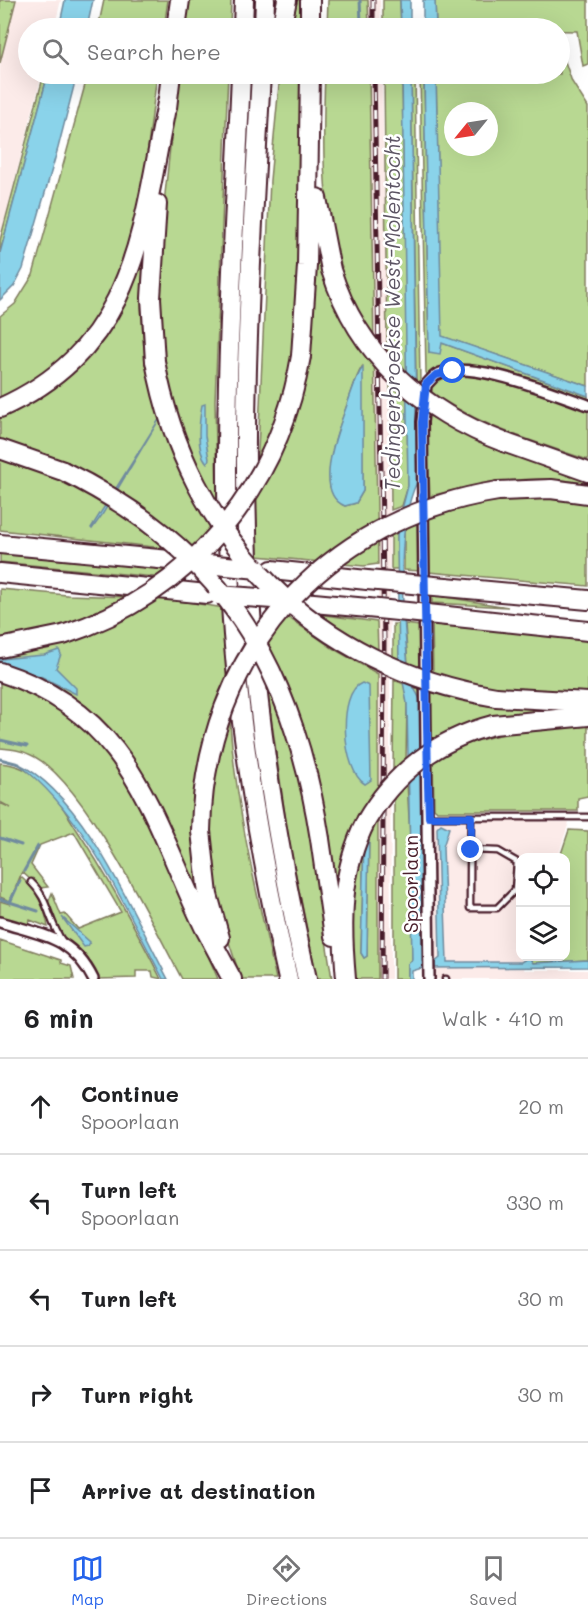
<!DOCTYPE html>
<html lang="en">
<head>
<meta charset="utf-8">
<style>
	body { margin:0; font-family:Mali,sans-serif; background:#f2f2f2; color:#202124 }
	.controls { position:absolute; right:18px; bottom:18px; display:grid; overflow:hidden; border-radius:12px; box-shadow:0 6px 24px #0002 }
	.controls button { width:54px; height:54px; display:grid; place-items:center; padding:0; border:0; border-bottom:2px solid #e0e0e0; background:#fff; color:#202124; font:30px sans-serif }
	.compass { position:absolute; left:444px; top:102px; width:54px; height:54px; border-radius:50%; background:#fff; box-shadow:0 6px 24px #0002; rotate:240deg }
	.stop { position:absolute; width:18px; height:18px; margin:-14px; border:4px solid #2563eb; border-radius:50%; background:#fff }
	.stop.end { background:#2563eb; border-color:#fff; box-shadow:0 2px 6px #0008 }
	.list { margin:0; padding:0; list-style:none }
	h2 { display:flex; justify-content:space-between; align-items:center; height:78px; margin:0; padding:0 24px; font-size:26px }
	h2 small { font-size:20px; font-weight:400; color:#757577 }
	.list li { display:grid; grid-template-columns:39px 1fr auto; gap:18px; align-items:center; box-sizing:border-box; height:96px; padding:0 24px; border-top:2px solid #e0e0e0 }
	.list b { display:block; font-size:22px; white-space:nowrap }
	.list p { margin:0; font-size:20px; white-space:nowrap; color:#757577 }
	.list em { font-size:20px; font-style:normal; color:#757577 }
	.icon { flex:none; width:33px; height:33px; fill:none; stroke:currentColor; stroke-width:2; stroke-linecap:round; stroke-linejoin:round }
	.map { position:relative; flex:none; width:588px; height:979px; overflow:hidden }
	.search { position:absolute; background:#fff; box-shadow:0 6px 24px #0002; left:18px; right:18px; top:18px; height:66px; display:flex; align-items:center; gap:15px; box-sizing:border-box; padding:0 21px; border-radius:33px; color:#757577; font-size:22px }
	.sheet { height:558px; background:#fff }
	nav { display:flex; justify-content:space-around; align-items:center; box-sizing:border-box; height:84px; border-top:2px solid #e0e0e0; background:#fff; font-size:16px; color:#757577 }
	nav a { display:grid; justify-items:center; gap:3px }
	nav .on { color:#2563eb }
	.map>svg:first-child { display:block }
</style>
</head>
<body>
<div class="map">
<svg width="588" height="979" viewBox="0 0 588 979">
	<rect width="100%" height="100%" fill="#fff"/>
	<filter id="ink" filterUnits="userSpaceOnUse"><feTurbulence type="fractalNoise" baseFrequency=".0167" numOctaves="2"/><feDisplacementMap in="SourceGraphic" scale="12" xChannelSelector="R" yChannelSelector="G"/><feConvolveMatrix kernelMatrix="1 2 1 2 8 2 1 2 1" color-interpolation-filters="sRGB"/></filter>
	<g filter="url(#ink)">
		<path fill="#fcebe9" d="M0,0H61L54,28H28V74H42L0,238Z
			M368,0H380L381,28H369Z
			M369,74H382L389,411L391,979H378V579Z
			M433,819L569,822L558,857L520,858V957H528L524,970H588V979H428Z"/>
		<path fill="#b8d892" stroke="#817c5e" stroke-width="1.5" fill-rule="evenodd" d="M0,0H16L0,63Z
			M104,0H168L164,28H98Z
			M187,0H231L230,28H183Z
			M295,0H304L305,28H287Z
			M328,0H368L369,28H327Z
			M383,0H400L401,28H383Z
			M435,0H588V64L583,66L577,31L436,28Z
			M560,47L572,82L588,107V386L441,336L436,74H560ZM453,111H489V147H453Z
			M44,74H48L0,253V240Z
			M88,74H157L146,163L131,247L97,321L59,363L0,400V316L15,304L33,275Z
			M178,74H228L215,401L218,550L172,549L0,530V412L63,374L144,240L141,308L145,363L163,360L158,299L161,231Z
			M280,74H305L315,235L325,275L342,267C320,216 323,129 325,74H369L378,564L364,566L257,556L256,496L270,180ZM362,367L363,491L356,503L345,506C312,492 340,426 348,402C352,391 356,376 362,367Z
			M384,74H402L407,371L387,351Z
			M411,74H415L420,383L416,380Z
			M420,74H424L429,352L442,343L588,396V401L466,367L447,365L427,375L426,372Z
			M452,375C500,375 543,393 588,408V460C533,441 475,425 429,390L439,379Z
			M390,384L407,400L408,486L402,506L391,510Z
			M426,414L469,437L588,479V484C535,473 482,482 430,496Z
			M523,498L588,501V586L428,572L429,515L490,502Z
			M422,519L421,571L404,570V527Z
			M397,529L398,569H391V532Z
			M0,554L175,570L165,578L0,562Z
			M0,589L67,595L162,598L224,608C227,667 228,727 237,786C246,851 262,915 276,979H241L192,830L200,897L122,750L0,668Z
			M432,595L508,607L432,603Z
			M317,614L377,622L378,651Z
			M286,616L334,649L378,674V787L355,826L337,879H334C321,799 311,715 267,644Z
			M432,619L588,638V694L485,687L433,674Z
			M393,624H399V661L393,659Z
			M405,624L420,626L421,670L408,665Z
			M264,667L296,748L332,979H317L288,836Z
			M0,680L48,700L91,734L126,777L174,876L218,979H182C154,927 83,778 31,755C22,750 11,749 0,748Z
			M394,680L404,684L407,703L406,759L393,770Z
			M415,688L422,691L424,746L420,748Z
			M430,692L489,706L561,709L501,715L431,741Z
			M588,722V796L578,798V811H437L434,808L433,760C481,732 534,729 588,722Z
			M0,763C11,764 21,766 30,773C51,787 64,809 77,830C109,878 135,927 161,979L153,977L152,971H136V978L98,979L83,954L60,934L48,903L52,893L61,915L65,914L78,929L121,912L74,832L40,845L31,865L48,887L40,888L22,872L10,901L0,897V803L11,808L0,802Z
			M407,782L412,872V960L408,964V979H394V797Z
			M378,816V979H350L349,885L364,840L361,953L364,958L367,956L369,830Z
			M569,830L588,831V960L532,963L529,957H566V858L560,857Z
			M21,877C37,891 45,906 48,927L30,920L28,926L0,916V901L10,904Z
			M0,940L61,960V963L71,966L74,979H0Z"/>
		<path fill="#8ad3ea" stroke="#708b9e" stroke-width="1.5" d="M65,0H93L87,28H59Z
			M400,0H410V28H401Z
			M423,0H435L436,28H423Z
			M48,74H77L58,148L23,269L14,286L0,300V253Z
			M402,74H411L417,482C393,533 404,622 409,676C410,684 417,691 420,700L422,961L434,963L440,958L437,828L441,824L449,828L443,847L447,962H521L529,957L533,963L588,960V967L422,968L412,971V979H408V964L412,960L407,703L399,661L397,548V529L408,486Z
			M424,74H436L442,336L588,386V396L442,343L440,354L429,352Z
			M363,367V491L356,503L345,506C311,493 340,425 348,402C352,391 356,376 363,367Z
			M205,404V436L209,459L207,463C195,450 199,422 202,405Z
			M160,418L102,515L92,529L91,528Z
			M59,650L61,654L56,668L76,688V694L40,676L0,664V659L44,655Z
			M362,683L369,686L371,780L365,784C342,771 337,692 362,683Z
			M17,763C84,794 134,916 168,979H163C124,905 85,814 17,763Z
			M369,830L367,956L364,958L361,953L364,840Z
			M62,917L90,942L88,946L84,947Z"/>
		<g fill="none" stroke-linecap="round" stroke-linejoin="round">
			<path stroke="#708b9e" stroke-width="3" d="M360,0L361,23
				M0,740L27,746
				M0,759L19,764
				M0,838L21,845
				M24,871L38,846
				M0,899L38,911
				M10,902L20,881"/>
			<g stroke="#4a1f2b" stroke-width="9">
				<path id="service" d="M429,817H588
					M471,850L498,851L517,862L515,890L497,908H470C470,878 470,847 471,817
					M31,882C49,899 48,921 63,942
					M445,979H446"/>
			</g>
			<g stroke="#4a1f2b" stroke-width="14">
				<path id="minor" d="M0,922C41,935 72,936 93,979
					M429,979L422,422L426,385C429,382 433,377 436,375C468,357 555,394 588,405"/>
			</g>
			<g stroke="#4a1f2b" stroke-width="22">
				<path id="motorway" d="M310,0V28
					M176,28L180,0
					M243,28L244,0
					M264,28L265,0
					M281,28L287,0
					M241,74C234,245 221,419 230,590C237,722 259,851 288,979
					M261,74C251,257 238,443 252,627C260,746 281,863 307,979
					M167,108L171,74
					M317,198L331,270
					M301,356L307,266L310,74
					M155,361L151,298L157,204
					M0,408C138,346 141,229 168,98
					M506,443L588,472
					M0,449L63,471
					M498,491L551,489L588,494
					M0,544L201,563
					M272,570L367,580
					M0,573L207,594
					M446,587L588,600
					M281,600L368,608
					M447,616L588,631
					M0,648L63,635
					M0,672C133,715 150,815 204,927C213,944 223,962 232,979
					M496,697L588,702
					M493,725L588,716
					M201,831L208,895L220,938
					M320,839L334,936
					M346,979C341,923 340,872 366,821"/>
			</g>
			<use href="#service" stroke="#fff" stroke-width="4.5"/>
			<use href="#minor" stroke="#fff" stroke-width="9"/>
			<use href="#motorway" stroke="#fff" stroke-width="18"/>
			<g stroke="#4a1f2b" stroke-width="5">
				<path id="rail" d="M373,0V28
					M374,74L384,640L382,979"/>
			</g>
			<use href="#rail" stroke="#fff" stroke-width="3" stroke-dasharray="9" stroke-linecap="butt"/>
			<g stroke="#4a1f2b" stroke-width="22" stroke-linecap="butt">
				<path id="motorway-bridge" d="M331,270C358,356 423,412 506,443
					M155,361C187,539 317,668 496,697
					M63,471C223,549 293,666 320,839
					M206,564L258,569
					M367,580L446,587
					M218,595L273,599
					M368,608L447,616
					M63,635C191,593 279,488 301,356
					M366,821C394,773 438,739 493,725
					M201,831C204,655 324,518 498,491"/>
			</g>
			<use href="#motorway-bridge" stroke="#fff" stroke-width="18"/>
		</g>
	</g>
	<g fill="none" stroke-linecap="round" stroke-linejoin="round" filter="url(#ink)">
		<path stroke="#2563eb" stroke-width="8" d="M453,371L436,375L426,384L422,422L428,785L429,817H471V850"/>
	</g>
	<g text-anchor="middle" stroke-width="5" stroke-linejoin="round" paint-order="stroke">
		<g font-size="20" fill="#4a1f2b" stroke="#fff">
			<text transform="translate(411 884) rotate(-90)" y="7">Spoorlaan</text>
		</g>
		<g font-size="21" font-style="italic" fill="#5d5564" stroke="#fff">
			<text transform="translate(393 313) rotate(-90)" y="7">Tedingerbroekse West-Molentocht</text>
		</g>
	</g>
</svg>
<div class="controls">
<button><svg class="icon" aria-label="locate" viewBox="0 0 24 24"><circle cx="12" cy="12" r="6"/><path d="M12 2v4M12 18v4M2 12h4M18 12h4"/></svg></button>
<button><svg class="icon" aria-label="layers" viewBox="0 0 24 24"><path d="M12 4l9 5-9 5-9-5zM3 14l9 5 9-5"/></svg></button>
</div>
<svg class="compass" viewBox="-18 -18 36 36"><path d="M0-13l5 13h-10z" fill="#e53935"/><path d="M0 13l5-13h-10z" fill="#757577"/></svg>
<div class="stop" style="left:453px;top:371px"></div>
<div class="stop end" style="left:471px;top:850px"></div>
<div class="search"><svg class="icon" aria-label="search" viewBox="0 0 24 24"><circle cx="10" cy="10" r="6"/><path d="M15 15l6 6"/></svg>Search here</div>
</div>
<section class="sheet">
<h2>6 min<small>Walk · 410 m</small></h2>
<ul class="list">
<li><svg class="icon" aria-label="ahead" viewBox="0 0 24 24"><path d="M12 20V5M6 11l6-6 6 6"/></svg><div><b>Continue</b><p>Spoorlaan</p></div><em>20 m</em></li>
<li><svg class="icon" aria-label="left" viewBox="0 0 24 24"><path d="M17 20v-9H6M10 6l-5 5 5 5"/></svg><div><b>Turn left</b><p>Spoorlaan</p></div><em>330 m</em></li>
<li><svg class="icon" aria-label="left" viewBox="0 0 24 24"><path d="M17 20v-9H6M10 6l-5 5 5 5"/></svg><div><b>Turn left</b></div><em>30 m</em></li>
<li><svg class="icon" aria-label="right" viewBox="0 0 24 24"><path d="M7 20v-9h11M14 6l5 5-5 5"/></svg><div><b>Turn right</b></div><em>30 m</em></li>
<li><svg class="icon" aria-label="arrive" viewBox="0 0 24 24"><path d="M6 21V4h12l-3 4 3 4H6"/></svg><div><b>Arrive at destination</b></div></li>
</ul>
</section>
<nav>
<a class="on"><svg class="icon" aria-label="map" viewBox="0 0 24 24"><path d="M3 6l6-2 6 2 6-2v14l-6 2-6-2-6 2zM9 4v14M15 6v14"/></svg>Map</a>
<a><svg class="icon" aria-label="directions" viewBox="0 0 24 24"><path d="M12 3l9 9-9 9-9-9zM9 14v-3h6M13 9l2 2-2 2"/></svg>Directions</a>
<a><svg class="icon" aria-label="saved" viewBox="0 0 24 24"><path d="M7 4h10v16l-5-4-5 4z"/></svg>Saved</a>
</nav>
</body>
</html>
